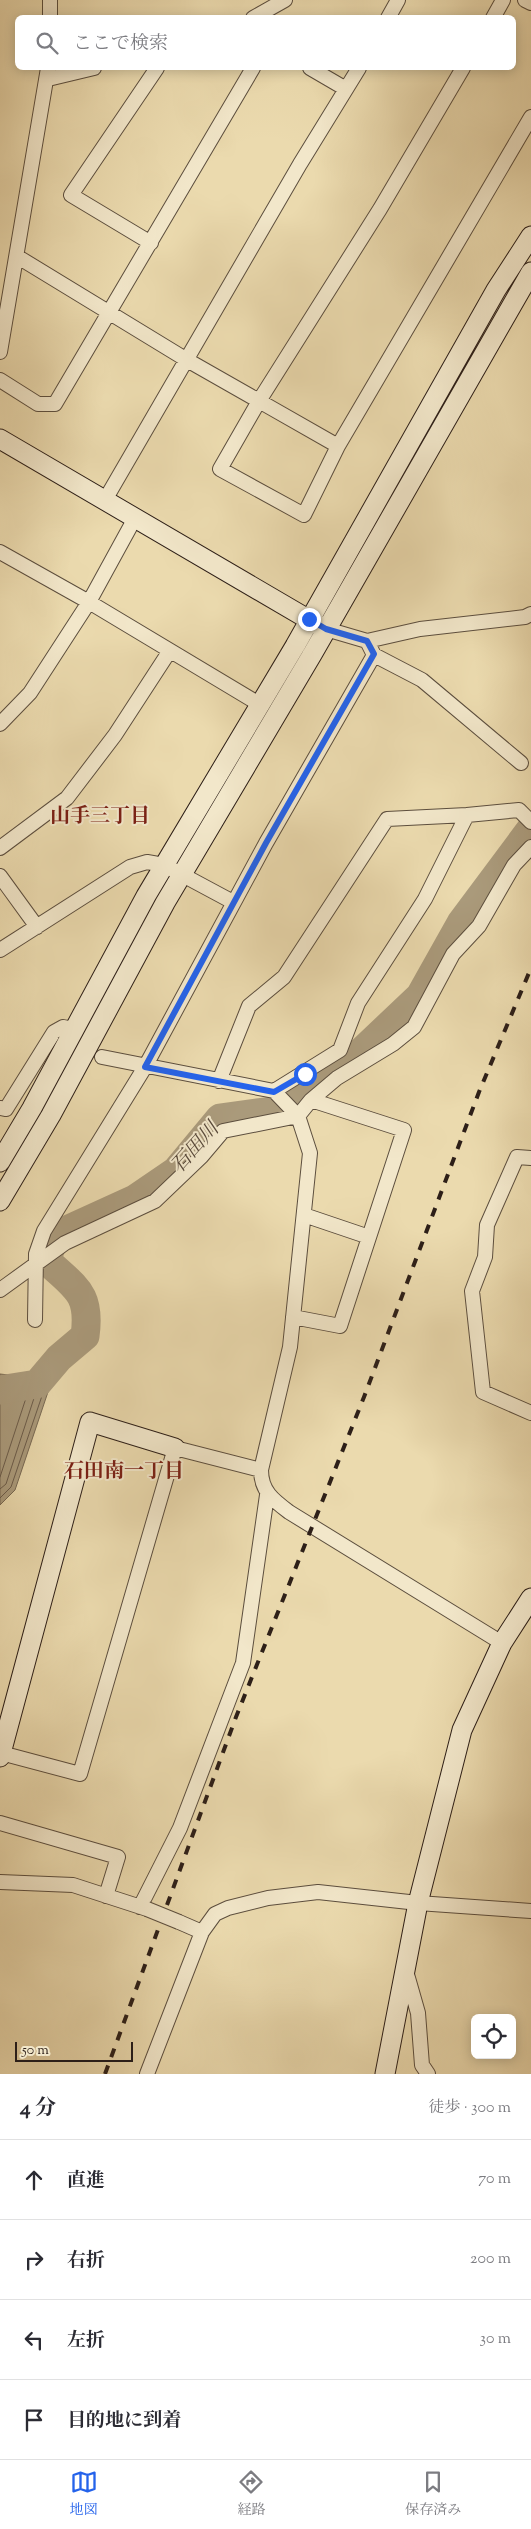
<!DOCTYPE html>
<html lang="ja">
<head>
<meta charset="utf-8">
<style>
	body { margin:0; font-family:"Sorts Mill Goudy","Noto Serif JP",serif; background:#f2f2f3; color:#2b2b33 }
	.controls { position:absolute; right:15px; bottom:15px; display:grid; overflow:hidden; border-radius:8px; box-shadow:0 2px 12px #0003 }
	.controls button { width:45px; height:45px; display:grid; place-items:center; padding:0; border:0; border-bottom:1px solid #e1e1e2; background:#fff; color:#2b2b33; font:25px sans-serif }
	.scale { position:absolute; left:15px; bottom:12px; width:118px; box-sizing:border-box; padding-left:5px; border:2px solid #2d1f18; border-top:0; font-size:14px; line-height:18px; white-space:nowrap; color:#2d1f18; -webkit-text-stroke:4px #f2e7ca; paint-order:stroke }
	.stop { position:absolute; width:15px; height:15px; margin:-11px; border:4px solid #2563eb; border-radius:50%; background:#fff }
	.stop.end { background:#2563eb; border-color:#fff; box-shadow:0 1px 5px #0008 }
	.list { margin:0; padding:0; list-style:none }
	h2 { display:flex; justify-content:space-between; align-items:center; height:65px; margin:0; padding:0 20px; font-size:21px }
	h2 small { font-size:16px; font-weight:400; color:#7c7c81 }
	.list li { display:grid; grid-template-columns:32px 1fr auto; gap:15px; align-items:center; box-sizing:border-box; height:80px; padding:0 20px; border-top:1px solid #e1e1e2 }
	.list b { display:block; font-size:19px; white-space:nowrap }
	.list em { font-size:16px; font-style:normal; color:#7c7c81 }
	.icon { flex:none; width:28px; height:28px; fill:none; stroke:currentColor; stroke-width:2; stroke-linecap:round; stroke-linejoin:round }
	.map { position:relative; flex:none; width:531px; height:2074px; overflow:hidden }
	.search { position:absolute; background:#fff; box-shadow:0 2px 12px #0003; left:15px; right:15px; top:15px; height:55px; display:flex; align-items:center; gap:12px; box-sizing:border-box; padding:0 18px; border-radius:8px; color:#7c7c81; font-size:19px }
	.sheet { height:385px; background:#fff }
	nav { display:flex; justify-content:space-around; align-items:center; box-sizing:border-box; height:70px; border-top:1px solid #e1e1e2; background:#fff; font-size:14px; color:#7c7c81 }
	nav a { display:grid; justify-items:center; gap:2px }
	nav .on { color:#2563eb }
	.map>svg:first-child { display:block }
</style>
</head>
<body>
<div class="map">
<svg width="531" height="2074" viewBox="0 0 531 2074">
	<rect width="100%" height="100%" fill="#ebdaae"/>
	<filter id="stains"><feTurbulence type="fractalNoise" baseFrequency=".004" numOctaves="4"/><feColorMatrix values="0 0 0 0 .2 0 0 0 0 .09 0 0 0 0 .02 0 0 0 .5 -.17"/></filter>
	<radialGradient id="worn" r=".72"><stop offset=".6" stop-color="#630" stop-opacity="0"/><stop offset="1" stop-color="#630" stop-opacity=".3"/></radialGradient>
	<path fill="#aa9a7b" stroke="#786953" d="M0,1374L52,1380L15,1490L0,1505Z"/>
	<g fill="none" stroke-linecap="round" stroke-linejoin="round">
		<path stroke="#6c5c4a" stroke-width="1" d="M0,1379L43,1384L45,1387L11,1487L0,1498
			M0,1385L34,1389L36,1392L6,1484L0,1489
			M0,1393L24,1396L26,1398L0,1477"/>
		<path stroke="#aa9a7b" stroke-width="29" d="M0,1390L37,1384L59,1358L85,1336C91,1292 75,1288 46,1260L56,1235L135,1199L176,1171L220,1118L272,1111L362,1051L420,996L461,923L531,829"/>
		<g stroke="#5c4e3e" stroke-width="16">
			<path id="street" d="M525,0L531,3
				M50,18V0
				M253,18L285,0
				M388,18L398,0
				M493,18L503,0
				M310,68L346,89
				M463,68L380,209L259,401L220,469L304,515L338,446L531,117
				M48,79L94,68
				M151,243L71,195L157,68
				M18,257L187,360L338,446
				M0,352L48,68
				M0,380L38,404H55L253,68
				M105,500L300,164L359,68
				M0,552L89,602L259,704
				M326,629L367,641L420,629L525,617L531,614
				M374,655L422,680L521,763
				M0,724L30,693L89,602L135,518
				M467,815L519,810L531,822
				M0,848L67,798L115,735L169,652
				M0,876L37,927
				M0,950L130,867L147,862L164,865L233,902
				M102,1057L274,1091L298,1116L310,1153L290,1347L261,1470C261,1491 273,1500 289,1512L502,1643
				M219,1081L249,1006L284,977L387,819L467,815L425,899L358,1003L340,1050L274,1091
				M0,1108L6,1109L54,1032L63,1027L74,1029
				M531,1158L517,1157L487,1225L485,1257L472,1291L483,1392L531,1413
				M304,1215L369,1237
				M0,1290L65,1243L155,1201L201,1157L223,1131L298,1116L311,1100L337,1078L393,1044L414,1027L453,954L479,926L514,865L531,847
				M293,1317L340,1326L404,1130L311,1100
				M35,1320L36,1254L44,1231L145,1067L266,843L374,655L367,641
				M1,1753L80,1774L175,1448L261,1470
				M0,1823L118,1857L106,1896
				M0,1882L73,1885L147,1909
				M140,1907L180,1828L243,1663L267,1495
				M179,1922L202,1932
				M406,1971L418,2013L422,2065L428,2074
				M147,2074L202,1932L215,1914L228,1908L268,1898L318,1892L418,1903L531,1911"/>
		</g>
		<g stroke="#2d1f18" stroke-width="21">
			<path id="secondary" d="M0,439L318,625
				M0,1162L32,1108L146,896L295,646L496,290L531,236
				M0,1201L51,1115L165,903L313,653L531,272
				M0,1757L90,1422L175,1448
				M385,2074L418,1903L462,1730L502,1643L531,1598"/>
		</g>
		<use href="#street" stroke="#f2e7ca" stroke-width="14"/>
		<use href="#secondary" stroke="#f2e7ca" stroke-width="19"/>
		<path stroke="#2d1f18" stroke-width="4" stroke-dasharray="9 9" stroke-linecap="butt" d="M105,2074L236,1717L364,1397L479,1092L531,968"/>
		<g stroke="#5c4e3e" stroke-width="16" stroke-linecap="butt">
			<path id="street-bridge" d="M147,1909L179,1922"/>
		</g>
		<use href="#street-bridge" stroke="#f2e7ca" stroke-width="14"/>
	</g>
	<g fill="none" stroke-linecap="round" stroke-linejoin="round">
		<path stroke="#2563eb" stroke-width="6" d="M305,1074L274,1092L145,1067L266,843L374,654L367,641L326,629L309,619"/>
	</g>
	<g text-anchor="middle" stroke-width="4" stroke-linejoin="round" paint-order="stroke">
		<g font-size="20" font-weight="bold" fill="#7a1f14" stroke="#f2e7ca">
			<text x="100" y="822">山手三丁目</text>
			<text x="124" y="1477">石田南一丁目</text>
		</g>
		<g font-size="20" font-style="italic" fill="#594a3b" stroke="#f2e7ca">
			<text transform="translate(194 1147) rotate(-48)" y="7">石田川</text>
		</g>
	</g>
	<rect width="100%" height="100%" filter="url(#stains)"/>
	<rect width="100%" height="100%" fill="url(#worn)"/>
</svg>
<div class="controls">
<button><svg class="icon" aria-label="locate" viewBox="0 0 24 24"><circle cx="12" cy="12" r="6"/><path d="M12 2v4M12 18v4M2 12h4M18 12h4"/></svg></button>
</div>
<div class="scale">50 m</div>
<div class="stop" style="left:305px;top:1074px"></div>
<div class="stop end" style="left:309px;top:619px"></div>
<div class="search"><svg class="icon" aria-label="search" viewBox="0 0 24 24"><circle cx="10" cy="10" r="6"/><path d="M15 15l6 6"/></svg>ここで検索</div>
</div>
<section class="sheet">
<h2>4 分<small>徒歩 · 300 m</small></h2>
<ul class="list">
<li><svg class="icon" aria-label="ahead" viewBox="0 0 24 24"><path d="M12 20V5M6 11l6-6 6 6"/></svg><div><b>直進</b></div><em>70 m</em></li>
<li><svg class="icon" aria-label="right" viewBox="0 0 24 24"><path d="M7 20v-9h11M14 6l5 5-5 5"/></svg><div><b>右折</b></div><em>200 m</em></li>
<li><svg class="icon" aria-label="left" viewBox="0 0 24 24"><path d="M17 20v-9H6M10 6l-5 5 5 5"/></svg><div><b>左折</b></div><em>30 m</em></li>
<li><svg class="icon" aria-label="arrive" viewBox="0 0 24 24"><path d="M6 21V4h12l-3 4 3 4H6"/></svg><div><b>目的地に到着</b></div></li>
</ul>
</section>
<nav>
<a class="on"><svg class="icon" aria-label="map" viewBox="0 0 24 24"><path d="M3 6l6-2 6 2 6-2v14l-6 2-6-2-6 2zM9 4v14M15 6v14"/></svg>地図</a>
<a><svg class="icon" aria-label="directions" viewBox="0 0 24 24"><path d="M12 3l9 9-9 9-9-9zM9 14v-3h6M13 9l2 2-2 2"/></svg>経路</a>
<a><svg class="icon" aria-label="saved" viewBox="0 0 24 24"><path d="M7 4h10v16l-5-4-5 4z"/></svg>保存済み</a>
</nav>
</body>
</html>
